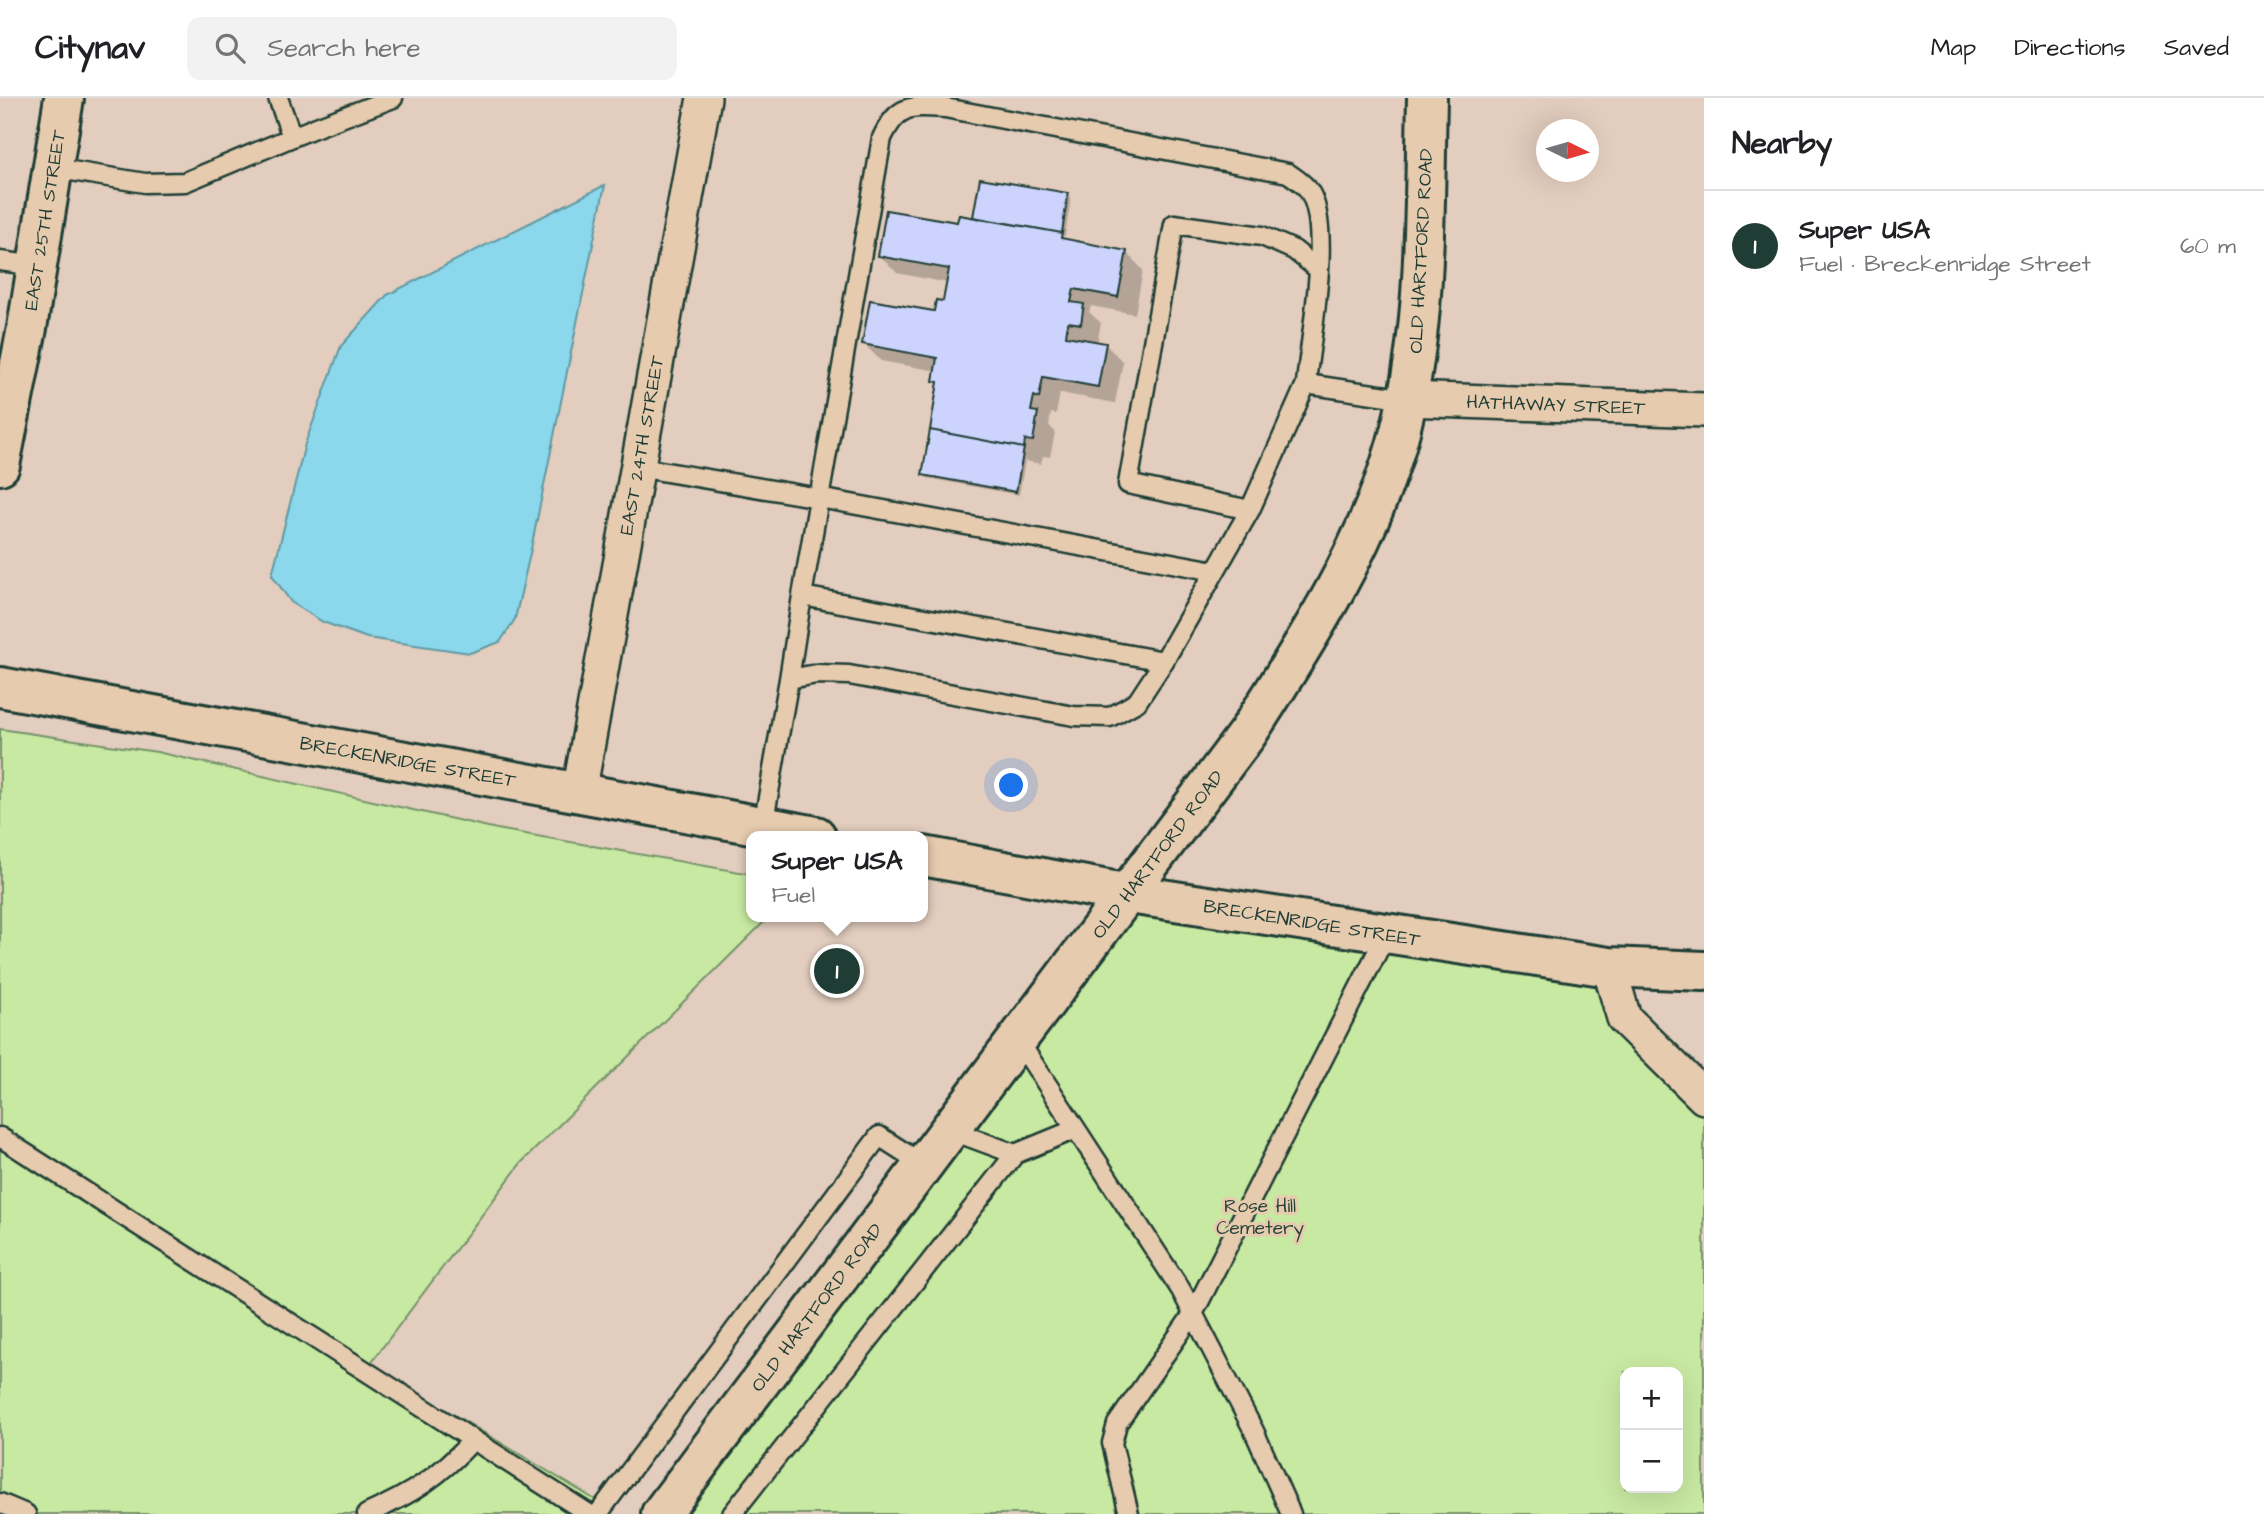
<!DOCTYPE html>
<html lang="en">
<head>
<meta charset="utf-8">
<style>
	body { margin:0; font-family:"Architects Daughter",sans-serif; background:#f2f2f2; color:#202124 }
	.controls { position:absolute; right:21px; bottom:21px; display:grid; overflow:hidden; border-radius:14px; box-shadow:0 7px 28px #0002 }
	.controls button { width:63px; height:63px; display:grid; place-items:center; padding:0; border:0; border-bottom:2px solid #e0e0e0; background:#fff; color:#202124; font:35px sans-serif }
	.compass { position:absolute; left:1536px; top:21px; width:63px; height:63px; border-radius:50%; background:#fff; box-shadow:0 7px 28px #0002; rotate:95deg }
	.you { position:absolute; left:1012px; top:688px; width:24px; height:24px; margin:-18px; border:5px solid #fff; border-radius:50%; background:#1a73e8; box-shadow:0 0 0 10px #1a73e833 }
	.badge { display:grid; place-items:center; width:46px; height:46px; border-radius:50%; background:#1f3d34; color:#fff; font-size:23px; font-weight:700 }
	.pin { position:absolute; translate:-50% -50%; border:4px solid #fff; box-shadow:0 2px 7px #0006 }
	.popup { position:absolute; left:746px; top:733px; width:182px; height:91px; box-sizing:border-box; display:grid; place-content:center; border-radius:14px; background:#fff; filter:drop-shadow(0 2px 5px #0005); font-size:23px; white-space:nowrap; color:#757577 }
	.popup b { font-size:26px; color:#202124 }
	.popup::after { content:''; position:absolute; left:50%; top:100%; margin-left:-14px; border:14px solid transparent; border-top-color:#fff }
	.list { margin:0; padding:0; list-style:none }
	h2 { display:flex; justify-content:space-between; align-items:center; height:91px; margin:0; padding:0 28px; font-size:30px }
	h2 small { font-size:23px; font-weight:400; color:#757577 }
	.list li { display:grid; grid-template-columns:46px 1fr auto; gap:21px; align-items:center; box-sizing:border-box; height:112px; padding:0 28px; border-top:2px solid #e0e0e0 }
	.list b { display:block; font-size:26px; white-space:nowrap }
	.list p { margin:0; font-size:23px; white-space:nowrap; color:#757577 }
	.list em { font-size:23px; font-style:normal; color:#757577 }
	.icon { flex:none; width:38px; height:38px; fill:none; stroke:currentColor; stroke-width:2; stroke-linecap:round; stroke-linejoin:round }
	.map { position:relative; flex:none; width:1704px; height:1416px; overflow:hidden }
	header { display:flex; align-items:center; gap:42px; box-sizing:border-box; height:98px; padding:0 35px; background:#fff; border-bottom:2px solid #e0e0e0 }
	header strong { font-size:33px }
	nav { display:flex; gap:38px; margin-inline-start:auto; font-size:24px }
	.search { width:490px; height:63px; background:#f2f2f2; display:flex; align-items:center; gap:18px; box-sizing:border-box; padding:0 24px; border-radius:14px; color:#757577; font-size:26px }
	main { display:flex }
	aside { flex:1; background:#fff }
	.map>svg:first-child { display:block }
</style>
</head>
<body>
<header>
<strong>Citynav</strong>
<div class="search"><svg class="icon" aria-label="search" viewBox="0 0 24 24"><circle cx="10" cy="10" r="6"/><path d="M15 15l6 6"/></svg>Search here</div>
<nav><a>Map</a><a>Directions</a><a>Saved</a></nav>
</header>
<main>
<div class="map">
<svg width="1704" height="1416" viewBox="0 0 1704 1416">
	<rect width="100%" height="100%" fill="#e2cdbe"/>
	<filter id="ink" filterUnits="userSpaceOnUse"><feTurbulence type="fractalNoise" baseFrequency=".0143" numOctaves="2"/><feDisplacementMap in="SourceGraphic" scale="14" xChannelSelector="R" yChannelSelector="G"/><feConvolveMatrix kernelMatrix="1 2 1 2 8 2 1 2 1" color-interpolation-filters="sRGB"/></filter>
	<g filter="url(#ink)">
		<path fill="#c8e9a2" stroke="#74936b" stroke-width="2" fill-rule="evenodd" d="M0,631L157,654L497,731L751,776V819H769L521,1065L370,1266L612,1412L609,1416H0Z
			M1129,796L1609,869L1624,920L1704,999V1416H661ZM1625,1274H1678V1390H1625Z"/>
		<path fill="#8bd7eb" stroke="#6099a2" stroke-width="2" d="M605,87L531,451L515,521L500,544L470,555L367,540L323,524L291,504L272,477L305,346L341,248L387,197Z"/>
		<path fill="#0003" d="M1068,97L1071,100L1065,138L1060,136L1067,143L1126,154L1143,172L1135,216L1091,208L1089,214L1101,225L1097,245L1105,246L1123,264L1115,305L1060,295L1056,316L1051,315L1049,327L1055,334L1050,359L1043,358L1041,366L1025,363L1019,397L927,380L924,376L940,287L935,282L937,273L881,263L864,246L936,215L944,205L948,185L897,175L880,158L959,126L978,122L975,118Z"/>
		<path fill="#ccd4fd" stroke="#1f3d34" stroke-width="2" d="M980,80L1068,95L1062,135L973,119Z
			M886,112L957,124L959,117L1062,135L1061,140L1127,153L1118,199L1074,191L1071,204L1084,206L1081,226L1068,224L1066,238L1106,245L1098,289L1043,279L1039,300L1034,298L1031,313L1038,314L1033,343L1025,342L1024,350L930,332L938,284L933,283L937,260L862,246L870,202L934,213L936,202L943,203L949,171L878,158Z
			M930,332L1024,350L1016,394L922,377Z"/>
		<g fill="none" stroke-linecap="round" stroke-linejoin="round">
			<g stroke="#1f3d34" stroke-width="23">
				<path id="service" d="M278,0L292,39
					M53,70L145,85L185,84L314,30L393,0
					M0,163L37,168
					M637,369L819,400L1215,473
					M1250,412L1128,386L1174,126L1262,138L1294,152L1319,172
					M802,498L1164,563
					M789,581L802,498L882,40C898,6 910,8 945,10L1288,75C1295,80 1305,86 1309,93C1333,130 1310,240 1306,286
					M763,728L789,581L817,576L849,577L1074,618L1110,619L1137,604L1164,563L1250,412L1306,286L1407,301
					M1018,942L1181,1192L1254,1333L1291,1416
					M950,1032L1015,1056L1076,1031
					M0,1039L589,1416
					M0,1405L26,1416
					M367,1416C412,1396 440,1378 473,1342
					M598,1416L879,1038L924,1067
					M732,1416L1015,1056
					M1129,1416L1112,1345L1117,1326L1193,1216L1387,835"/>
			</g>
			<g stroke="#1f3d34" stroke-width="38">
				<path id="minor" d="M1407,301L1704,312
					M579,695L704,0
					M1609,869L1624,920L1704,999"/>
			</g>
			<g stroke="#1f3d34" stroke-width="44">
				<path id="tertiary" d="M0,367L27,230L64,0"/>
			</g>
			<g stroke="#1f3d34" stroke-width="44">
				<path id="secondary" d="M661,1416L1247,636C1305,546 1366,452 1396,348C1428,236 1424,116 1427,0"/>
			</g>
			<g stroke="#1f3d34" stroke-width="44">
				<path id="primary" d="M0,589L816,738
					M923,758L1129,796L1609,869L1704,873"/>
			</g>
			<use href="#service" stroke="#e7cbae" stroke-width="18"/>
			<use href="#minor" stroke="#e7cbae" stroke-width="33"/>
			<use href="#tertiary" stroke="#e7cbae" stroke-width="38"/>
			<use href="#secondary" stroke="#e7cbae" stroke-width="38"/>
			<use href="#primary" stroke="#e7cbae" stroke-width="38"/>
		</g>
	</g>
	<g text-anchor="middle" stroke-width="6" stroke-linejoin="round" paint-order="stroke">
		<g font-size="19" fill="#1f3d34" stroke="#e7cbae">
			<text transform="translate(44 122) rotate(-81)" y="7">EAST 25TH STREET</text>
			<text transform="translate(1420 153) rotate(-87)" y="7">OLD HARTFORD ROAD</text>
			<text transform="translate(1556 306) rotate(2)" y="7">HATHAWAY STREET</text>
			<text transform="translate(641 347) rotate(-80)" y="7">EAST 24TH STREET</text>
			<text transform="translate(408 663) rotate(10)" y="7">BRECKENRIDGE STREET</text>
			<text transform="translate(1157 756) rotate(-53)" y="7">OLD HARTFORD ROAD</text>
			<text transform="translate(1312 824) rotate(9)" y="7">BRECKENRIDGE STREET</text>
			<text transform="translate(816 1209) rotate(-53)" y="7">OLD HARTFORD ROAD</text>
		</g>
		<g font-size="19" fill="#27463a" stroke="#e7cbae">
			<text x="1260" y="1114">Rose Hill<tspan x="1260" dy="22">Cemetery</tspan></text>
		</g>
	</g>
</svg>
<div class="controls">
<button>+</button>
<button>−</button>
</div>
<svg class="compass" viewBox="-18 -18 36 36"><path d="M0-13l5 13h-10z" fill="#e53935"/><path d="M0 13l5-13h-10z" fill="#757577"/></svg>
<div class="you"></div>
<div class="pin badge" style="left:837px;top:873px">1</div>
<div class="popup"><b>Super USA</b>Fuel</div>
</div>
<aside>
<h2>Nearby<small></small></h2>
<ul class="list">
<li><span class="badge">1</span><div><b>Super USA</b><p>Fuel · Breckenridge Street</p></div><em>60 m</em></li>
</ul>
</aside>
</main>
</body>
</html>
